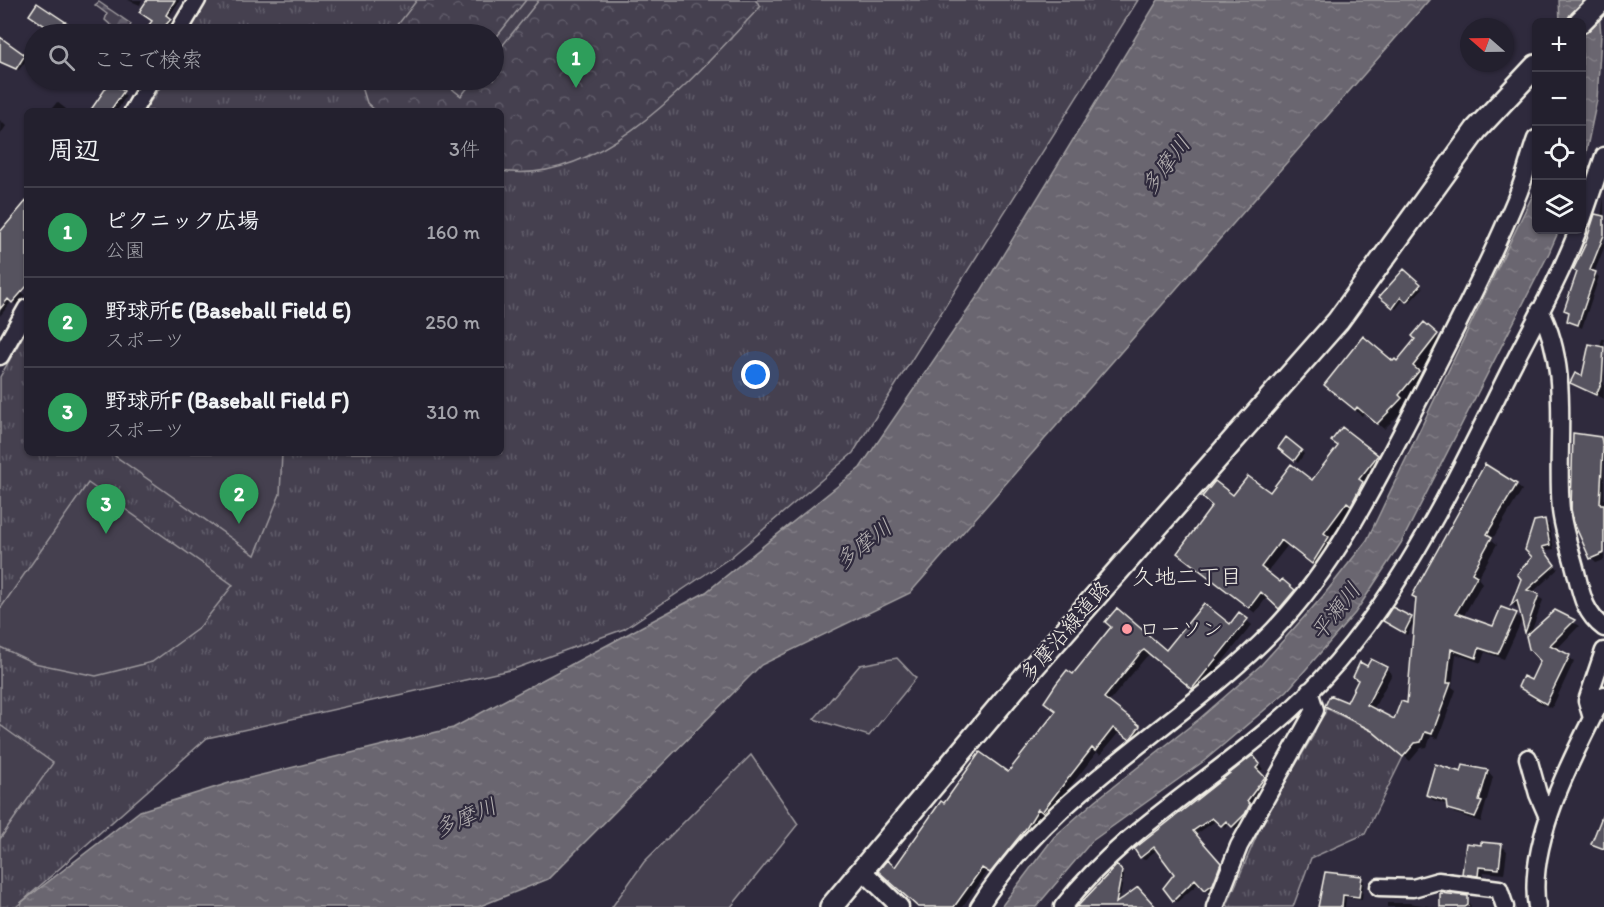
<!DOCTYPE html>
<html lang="ja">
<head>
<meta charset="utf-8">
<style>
	body { margin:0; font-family:Itim,"Klee One",sans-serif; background:#2f2d3a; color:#f1f3f6 }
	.controls { position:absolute; right:18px; top:18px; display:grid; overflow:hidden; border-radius:9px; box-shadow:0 2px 4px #0004 }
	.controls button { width:54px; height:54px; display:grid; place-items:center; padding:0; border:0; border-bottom:2px solid #403e4a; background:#23202e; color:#f1f3f6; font:30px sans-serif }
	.compass { position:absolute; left:1460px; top:18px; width:54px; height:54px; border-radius:50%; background:#23202e; box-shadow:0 2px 4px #0004; rotate:290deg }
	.you { position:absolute; left:756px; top:375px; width:21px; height:21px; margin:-15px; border:4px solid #fff; border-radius:50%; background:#1a73e8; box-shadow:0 0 0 9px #1a73e833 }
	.badge { display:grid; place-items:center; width:39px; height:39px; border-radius:50%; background:#0b8043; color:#fff; font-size:20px; font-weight:700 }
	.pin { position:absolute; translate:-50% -50px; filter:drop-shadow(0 2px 3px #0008) }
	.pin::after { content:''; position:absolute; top:32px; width:21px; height:18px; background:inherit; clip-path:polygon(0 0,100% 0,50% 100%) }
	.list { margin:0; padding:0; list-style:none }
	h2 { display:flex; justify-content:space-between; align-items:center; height:78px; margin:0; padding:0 24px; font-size:26px }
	h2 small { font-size:20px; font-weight:400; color:#a3a3aa }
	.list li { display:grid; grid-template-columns:39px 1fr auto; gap:18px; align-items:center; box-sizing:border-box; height:90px; padding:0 24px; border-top:2px solid #403e4a }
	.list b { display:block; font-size:22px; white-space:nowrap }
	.list p { margin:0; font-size:20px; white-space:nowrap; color:#a3a3aa }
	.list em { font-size:20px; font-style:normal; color:#a3a3aa }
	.icon { flex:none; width:33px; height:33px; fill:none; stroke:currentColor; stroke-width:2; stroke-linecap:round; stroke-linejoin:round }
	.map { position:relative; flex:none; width:1604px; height:907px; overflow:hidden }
	.search { position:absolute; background:#23202e; box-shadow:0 2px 4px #0004; left:24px; top:24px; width:480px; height:66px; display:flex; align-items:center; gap:15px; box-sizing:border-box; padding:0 21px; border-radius:33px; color:#a3a3aa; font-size:22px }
	.panel { position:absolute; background:#23202e; box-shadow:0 2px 4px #0004; left:24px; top:108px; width:480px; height:348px; border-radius:9px }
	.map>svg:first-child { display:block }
</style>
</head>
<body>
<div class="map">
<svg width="1604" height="907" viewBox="0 0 1604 907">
	<defs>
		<pattern id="grass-tufts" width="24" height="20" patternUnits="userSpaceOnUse" patternTransform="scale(1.5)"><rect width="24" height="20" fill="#454050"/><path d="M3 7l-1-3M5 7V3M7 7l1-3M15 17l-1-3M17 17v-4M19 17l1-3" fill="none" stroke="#605c69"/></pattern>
		<pattern id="forest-firs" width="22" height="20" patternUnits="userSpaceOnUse" patternTransform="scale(1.5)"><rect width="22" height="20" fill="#454050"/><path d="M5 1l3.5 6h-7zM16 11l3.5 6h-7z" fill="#605c69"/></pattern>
		<pattern id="park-crowns" width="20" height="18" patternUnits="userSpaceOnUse" patternTransform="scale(1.5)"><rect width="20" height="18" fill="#454050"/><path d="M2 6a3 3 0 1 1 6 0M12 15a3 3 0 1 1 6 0" fill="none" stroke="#605c69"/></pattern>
		<pattern id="water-ripples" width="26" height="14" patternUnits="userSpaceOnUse" patternTransform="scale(1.5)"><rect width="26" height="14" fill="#6a6670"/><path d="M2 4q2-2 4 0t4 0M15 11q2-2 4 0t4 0" fill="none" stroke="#807c84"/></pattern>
	</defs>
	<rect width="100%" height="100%" fill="#2f2a3d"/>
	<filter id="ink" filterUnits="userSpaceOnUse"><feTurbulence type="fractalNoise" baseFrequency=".0167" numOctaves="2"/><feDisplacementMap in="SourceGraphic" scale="12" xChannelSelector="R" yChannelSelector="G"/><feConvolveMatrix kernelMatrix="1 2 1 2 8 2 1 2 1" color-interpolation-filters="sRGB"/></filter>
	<g filter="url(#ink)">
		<path fill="url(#grass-tufts)" stroke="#9c989c" stroke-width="1.5" d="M206,0H1138L853,453L731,557L624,629L514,669L207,738L16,907H0V377L27,329V453H501V111H144L165,80H494V34H188Z
			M1324,707L1372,731L1403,757L1365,834L1311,858L1293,907H1229L1227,905L1266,814L1313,736Z"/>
		<path fill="url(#forest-firs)" stroke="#9c989c" stroke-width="1.5" d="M99,2L131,24L127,34H110L114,28L105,20L107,14L95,5Z"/>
		<path fill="url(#park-crowns)" stroke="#9c989c" stroke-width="1.5" d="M417,0H526L494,40V34H405L396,27Z
			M539,0H755L761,6C697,73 604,187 501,171V111H376L367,103L360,80H441L461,96L474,80H494V56Z"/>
		<path fill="#454050" stroke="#9c989c" stroke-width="1.5" d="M111,453H282L280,494L255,555Z
			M88,483L233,585L199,628L152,662L96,676L34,663L0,647V609Z
			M897,658L916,678L869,736L814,719L860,665Z
			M0,725L53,763L0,839Z
			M751,755L798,824L731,907H612L644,862Z"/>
		<path fill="url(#water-ripples)" stroke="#a19ea0" stroke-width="1.5" d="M1158,0H1429L910,593L761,665L548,879L478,907H20L22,902L140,811L229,783L453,728L706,592L860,468L981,291Z
			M1559,0H1598L1601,35L1597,100L1582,171V22H1560Z
			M1536,188V230H1559L1549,253L1401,543L1355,613L1287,691L1204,761L1092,841L1036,907H1001L1054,837L1096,800L1198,720L1261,665L1323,596L1367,540Z"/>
		<path fill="#0007" d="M128,0H142L140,5Z
			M155,0H180L168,18L173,23L165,34H144L153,21Z
			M37,5L72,29L75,32L73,34H58L34,18Z
			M0,38L27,59L19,70L0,62Z
			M110,84L126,96L117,111H89Z
			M57,102L66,109L65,111H50Z
			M0,120L6,126L0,135Z
			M1604,197V248L1594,273L1599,277L1582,328L1568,321L1570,315L1566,310L1601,217Z
			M27,202V281L20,290L25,295L16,305L12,301L0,316V235Z
			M1404,271L1423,288L1409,303L1404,299L1396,309L1384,299Z
			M1424,325L1443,342L1419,372L1425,378L1404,403L1408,406L1384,429L1364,413L1362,416L1332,391L1398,363L1417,339Z
			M1602,339H1604V399L1575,385L1583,378L1600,347Z
			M1600,438L1604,442V560L1596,563L1591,558Z
			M1283,451H1301L1304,454L1298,463Z
			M1377,456L1383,462L1364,486L1368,489L1329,539L1334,544L1318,569L1288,545L1266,573L1300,597L1286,613L1267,597L1255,613L1184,558L1233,498L1270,494L1312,482Z
			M1516,485L1522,490L1492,540L1497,544L1478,578L1482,583L1463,617L1494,628L1516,615L1522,620L1504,659L1485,652L1481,663L1456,654L1452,687L1456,690L1438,739L1431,736L1427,747L1421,748L1410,761L1379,736L1327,706L1347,704L1359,681L1355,677L1368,668H1386L1392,674L1373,710L1395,721L1408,705L1417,600L1414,596Z
			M1544,520L1549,525L1554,549L1544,551L1558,569L1532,593L1543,600L1530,635L1556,612L1579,626L1556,650L1574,661L1552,708L1540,703L1520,687L1532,682L1541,660L1526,632L1520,605L1516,608L1513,604L1523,578L1518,573L1534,557Z
			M1239,614L1252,625L1197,693L1150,654L1146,657L1108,703L1143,732L1135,743L1119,732L1100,755L1097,752L1048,815L1043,812L1031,832L995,877L988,871L962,907H920L895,869L945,805L1008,774L1058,712L1073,676L1113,627L1166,652L1230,626Z
			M1411,619L1414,622L1407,635L1385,621Z
			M1253,757L1263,769L1258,773L1268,782L1249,805L1253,809L1248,818L1236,830L1230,823L1225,828L1217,820L1195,835L1224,868L1216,887L1210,893L1200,882L1177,902L1173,899L1176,874L1158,849L1144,860L1141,857Z
			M1464,767L1488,771L1493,777L1481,822L1454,813L1448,805L1433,800L1427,795L1462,774Z
			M1501,845L1507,851L1504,874L1484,872L1483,880L1469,878L1464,873L1483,846Z
			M1117,867L1124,875L1119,903L1155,907H1080Z
			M1361,878L1364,881L1362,899L1346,897L1345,907H1320Z
			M1467,897L1471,907H1442Z
			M1387,903H1409L1436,907H1387Z"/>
		<path fill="#56525f" stroke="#f4f1e8" stroke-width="1.5" d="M147,0H175L166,15L171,19L158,34H142L152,21L139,12Z
			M37,3L73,27L68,34H57L29,15Z
			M0,37L25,55L16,69L0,62Z
			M110,82L124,91L110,111H90Z
			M27,200V286L12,303L8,299L0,309V232Z
			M1595,214L1604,216V235L1590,270L1596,272L1578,325L1567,321L1569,312L1564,310L1577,272L1573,270L1585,245Z
			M1404,269L1421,284L1406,302L1401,297L1393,308L1379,297Z
			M1424,322L1438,334L1413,366L1419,371L1399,395L1402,398L1377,424L1357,407L1355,410L1324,385L1363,336L1393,361L1395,359L1397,361L1415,339L1412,336Z
			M1589,344L1604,347L1602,381L1596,395L1570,383L1575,373L1582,376Z
			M1342,427L1378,455L1359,479L1363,482L1351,505L1347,502L1324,533L1329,537L1312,564L1281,540L1261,567L1280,582L1282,579L1295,590L1279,609L1261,592L1249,608L1177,553L1212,506L1202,497L1215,481L1233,495L1248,476L1270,492L1291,464L1312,480L1338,446L1331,441Z
			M1573,433L1601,437L1603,448L1600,504H1604V553L1590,559L1574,523L1571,509Z
			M1286,437L1302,450L1294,461L1278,448Z
			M1485,464L1517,484L1487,534L1492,537L1472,573L1477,576L1456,613L1493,626L1501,607L1517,613L1498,654L1479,648L1476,658L1451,649L1447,683H1451L1432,734L1425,732L1421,742L1415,743L1403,757L1372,731L1325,706L1330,695L1347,702L1358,680L1353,677L1360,662L1367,666L1371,659L1387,667L1367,705L1394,719L1401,701L1407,703L1416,598L1412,596Z
			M1545,519L1550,545L1542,547L1555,565L1527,590L1539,594L1525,633L1517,600L1511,605L1521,579L1517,574L1532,557L1525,550L1534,521Z
			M1204,603L1230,624L1239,612L1248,619L1192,689L1144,650L1141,652L1104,698L1140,726L1131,738L1129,739L1113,728L1095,751L1092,748L1042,812L1038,809L1027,827L990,873L982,868L954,907H918L878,871L887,860L895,867L941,801L944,803L980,752L1008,772L1056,711L1044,702L1056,684L1067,670L1073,674L1111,627L1105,622L1117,608L1166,650Z
			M1392,607L1412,617L1404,633L1383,621Z
			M1555,610L1575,620L1550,645L1570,655L1546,704L1518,687L1523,676L1531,680L1540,661L1529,649L1526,636Z
			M1253,755L1260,764L1256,768L1265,777L1247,801L1250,804L1245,814L1232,827L1226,821L1221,826L1212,818L1193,831L1221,863L1213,884L1205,890L1195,879L1173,901L1163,888L1174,874L1154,847L1140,858L1134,849Z
			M1435,764L1461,772L1463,765L1488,770L1479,801L1482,802L1475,817L1447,809L1446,801L1426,795Z
			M1603,814H1604V849L1591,844Z
			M1481,842L1502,844L1499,869L1479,867L1478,876L1462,874L1466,843L1481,845Z
			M1117,865L1122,871L1116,903L1138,887L1156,907H1077Z
			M1325,872L1362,876L1359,897L1343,895L1342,907H1318Z
			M1440,893L1468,896V905L1465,907H1440Z"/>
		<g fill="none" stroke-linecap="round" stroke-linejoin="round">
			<g stroke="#f4f1e8" stroke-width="21">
				<path id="minor" d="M177,34L197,0
					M133,111L151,80
					M1582,220L1604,156
					M1540,310C1572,371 1555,444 1561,510C1563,529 1570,549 1575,568C1581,592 1583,612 1604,628
					M0,356L27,308
					M1592,718L1587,701L1604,651
					M1528,758L1538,794L1548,817
					M862,870L900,907
					M1379,887L1413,888L1438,881L1499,889L1505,907
					M979,907C1049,795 1168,733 1261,643C1328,579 1368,498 1410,417C1447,345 1485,273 1516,199C1525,179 1529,158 1536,139
					M1063,907C1125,827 1218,777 1292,709C1391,618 1448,495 1507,376C1531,328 1559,280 1578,230
					M1215,907L1239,846L1315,710L1309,691
					M1537,907C1526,843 1575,751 1604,695"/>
			</g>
			<g stroke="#f4f1e8" stroke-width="26">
				<path id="major" d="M1580,22L1602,0
					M831,907L1014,689L1338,321L1476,130L1536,66"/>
			</g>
			<use href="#minor" stroke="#2f2a3d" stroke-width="16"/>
			<use href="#major" stroke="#2f2a3d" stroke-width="21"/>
		</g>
	</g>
	<circle fill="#ff9aa2" stroke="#2f2a3d" stroke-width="2" cx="1127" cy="629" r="6"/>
	<g text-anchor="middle" stroke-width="4.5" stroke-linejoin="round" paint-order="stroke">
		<g font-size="21" fill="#f4f1e8" stroke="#2f2a3d" text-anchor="start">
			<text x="1139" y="636">ローソン</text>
		</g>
		<g font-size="21" fill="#f4f1e8" stroke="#2f2a3d">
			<text transform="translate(1065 631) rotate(-49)" y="7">多摩沿線道路</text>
		</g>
		<g font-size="22" font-style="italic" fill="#b6b2b2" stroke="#2f2a3d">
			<text transform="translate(1165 165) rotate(-53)" y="8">多摩川</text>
			<text transform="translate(863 544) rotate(-38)" y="8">多摩川</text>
			<text transform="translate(1335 611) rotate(-52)" y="8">平瀬川</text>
			<text transform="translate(465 817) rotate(-23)" y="8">多摩川</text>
		</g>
		<g font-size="22" fill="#f4f1e8" stroke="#2f2a3d">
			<text x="1187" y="584">久地二丁目</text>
		</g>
	</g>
</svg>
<div class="controls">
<button>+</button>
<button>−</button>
<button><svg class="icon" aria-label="locate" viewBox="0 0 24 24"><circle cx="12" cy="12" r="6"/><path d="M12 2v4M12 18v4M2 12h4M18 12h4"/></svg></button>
<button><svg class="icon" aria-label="layers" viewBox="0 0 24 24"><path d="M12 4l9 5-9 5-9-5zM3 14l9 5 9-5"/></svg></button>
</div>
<svg class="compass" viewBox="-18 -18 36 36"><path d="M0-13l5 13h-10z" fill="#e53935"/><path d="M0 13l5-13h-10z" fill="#a3a3aa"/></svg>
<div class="you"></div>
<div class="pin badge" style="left:576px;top:88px;background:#2e9e5b">1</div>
<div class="pin badge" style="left:239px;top:524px;background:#2e9e5b">2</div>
<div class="pin badge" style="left:106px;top:534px;background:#2e9e5b">3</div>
<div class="search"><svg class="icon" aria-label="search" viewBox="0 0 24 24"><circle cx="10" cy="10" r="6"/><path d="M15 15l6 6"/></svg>ここで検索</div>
<section class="panel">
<h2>周辺<small>3件</small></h2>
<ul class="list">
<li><span class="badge" style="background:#2e9e5b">1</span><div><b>ピクニック広場</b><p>公園</p></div><em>160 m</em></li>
<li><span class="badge" style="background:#2e9e5b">2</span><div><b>野球所E (Baseball Field E)</b><p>スポーツ</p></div><em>250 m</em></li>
<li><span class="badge" style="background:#2e9e5b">3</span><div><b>野球所F (Baseball Field F)</b><p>スポーツ</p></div><em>310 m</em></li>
</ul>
</section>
</div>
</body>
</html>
